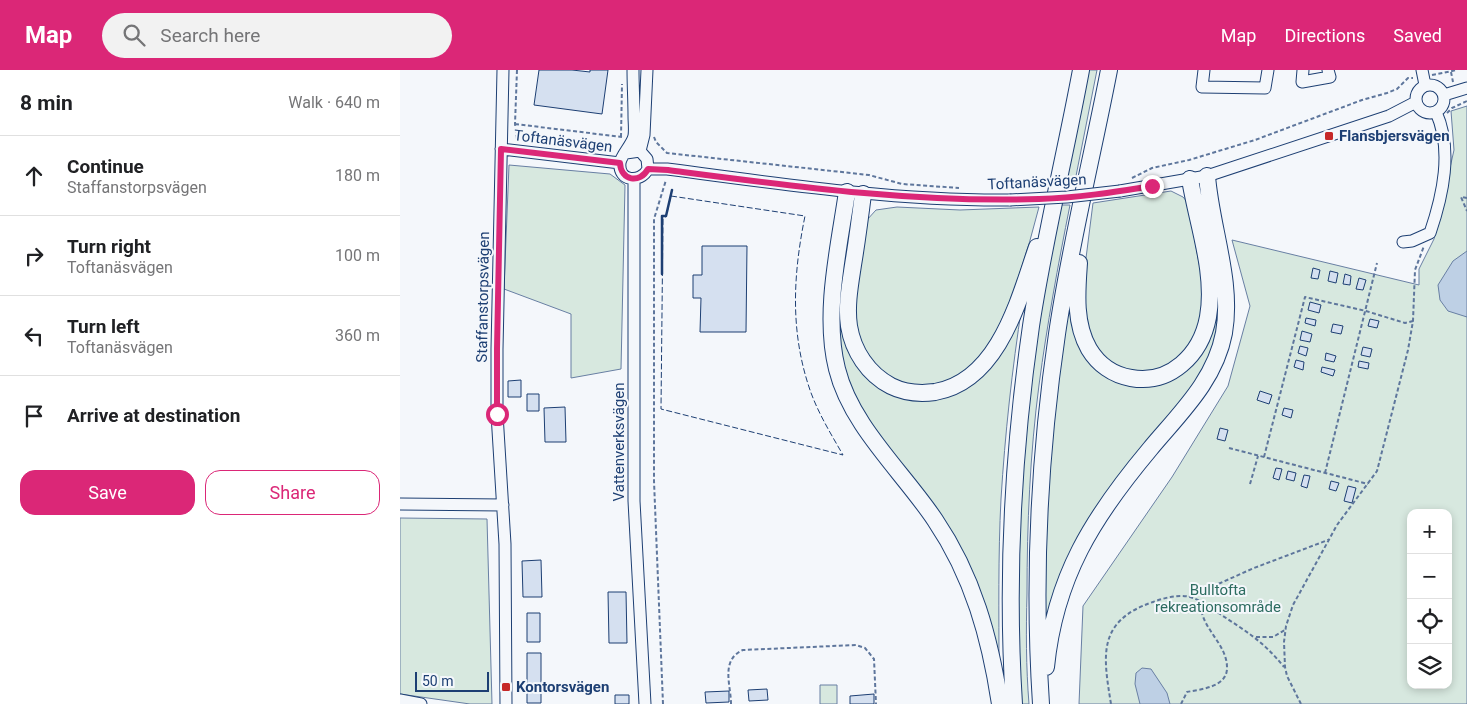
<!DOCTYPE html>
<html lang="en">
<head>
<meta charset="utf-8">
<style>
	body { margin:0; font-family:Roboto,sans-serif; background:#f2f2f2; color:#202124 }
	.controls { position:absolute; right:15px; bottom:15px; display:grid; overflow:hidden; border-radius:10px; box-shadow:0 2px 8px #0003 }
	.controls button { width:45px; height:45px; display:grid; place-items:center; padding:0; border:0; border-bottom:1px solid #e0e0e0; background:#fff; color:#202124; font:25px sans-serif }
	.scale { position:absolute; left:15px; bottom:12px; width:74px; box-sizing:border-box; padding-left:5px; border:2px solid #1d3f73; border-top:0; font-size:14px; line-height:18px; white-space:nowrap; color:#1d3f73; -webkit-text-stroke:4px #f4f7fb; paint-order:stroke }
	.stop { position:absolute; width:15px; height:15px; margin:-11px; border:4px solid #db2777; border-radius:50%; background:#fff }
	.stop.end { background:#db2777; border-color:#fff; box-shadow:0 1px 5px #0008 }
	.list { margin:0; padding:0; list-style:none }
	h2 { display:flex; justify-content:space-between; align-items:center; height:65px; margin:0; padding:0 20px; font-size:21px }
	h2 small { font-size:16px; font-weight:400; color:#757577 }
	.list li { display:grid; grid-template-columns:32px 1fr auto; gap:15px; align-items:center; box-sizing:border-box; height:80px; padding:0 20px; border-top:1px solid #e0e0e0 }
	.list b { display:block; font-size:19px; white-space:nowrap }
	.list p { margin:0; font-size:16px; white-space:nowrap; color:#757577 }
	.list em { font-size:16px; font-style:normal; color:#757577 }
	.actions { display:flex; gap:10px; padding:15px 20px }
	.actions a { flex:1; padding:11px 0; border:1px solid #db2777; border-radius:15px; text-align:center; font-size:18px; color:#db2777 }
	.actions .main { background:#db2777; color:#fff }
	.icon { flex:none; width:28px; height:28px; fill:none; stroke:currentColor; stroke-width:2; stroke-linecap:round; stroke-linejoin:round }
	.map { position:relative; flex:none; width:1067px; height:634px; overflow:hidden }
	header { display:flex; align-items:center; gap:30px; box-sizing:border-box; height:70px; padding:0 25px; background:#db2777; color:#fff }
	header strong { font-size:24px }
	nav { display:flex; gap:28px; margin-inline-start:auto; font-size:18px }
	.search { width:350px; height:45px; background:#f2f2f2; display:flex; align-items:center; gap:12px; box-sizing:border-box; padding:0 18px; border-radius:28px; color:#757577; font-size:19px }
	main { display:flex }
	aside { flex:1; background:#fff }
	.map>svg:first-child { display:block }
</style>
</head>
<body>
<header>
<strong>Map</strong>
<div class="search"><svg class="icon" aria-label="search" viewBox="0 0 24 24"><circle cx="10" cy="10" r="6"/><path d="M15 15l6 6"/></svg>Search here</div>
<nav><a>Map</a><a>Directions</a><a>Saved</a></nav>
</header>
<main>
<aside>
<h2>8 min<small>Walk · 640 m</small></h2>
<ul class="list">
<li><svg class="icon" aria-label="ahead" viewBox="0 0 24 24"><path d="M12 20V5M6 11l6-6 6 6"/></svg><div><b>Continue</b><p>Staffanstorpsvägen</p></div><em>180 m</em></li>
<li><svg class="icon" aria-label="right" viewBox="0 0 24 24"><path d="M7 20v-9h11M14 6l5 5-5 5"/></svg><div><b>Turn right</b><p>Toftanäsvägen</p></div><em>100 m</em></li>
<li><svg class="icon" aria-label="left" viewBox="0 0 24 24"><path d="M17 20v-9H6M10 6l-5 5 5 5"/></svg><div><b>Turn left</b><p>Toftanäsvägen</p></div><em>360 m</em></li>
<li><svg class="icon" aria-label="arrive" viewBox="0 0 24 24"><path d="M6 21V4h12l-3 4 3 4H6"/></svg><div><b>Arrive at destination</b></div></li>
</ul>
<div class="actions"><a class="main">Save</a><a>Share</a></div>
</aside>
<div class="map">
<svg width="1067" height="634" viewBox="0 0 1067 634">
	<rect width="100%" height="100%" fill="#f4f7fb"/>
	<path fill="#d7e8df" stroke="#687fa3" fill-rule="evenodd" d="M686,0H697L675,111H664Z
		M1067,36V634H679L683,536L772,407L828,316L850,236L832,170L1019,215V199L1034,169L1054,80L1051,41ZM1011,443H1048V615H1011Z
		M109,95L210,104L225,115L221,299L171,308V244L104,219Z
		M771,121L783,127L788,133L802,209L804,227L797,264L774,293L755,301L733,302L714,295L698,281L685,253L684,204L693,133Z
		M659,135H670C658,195 647,255 639,315C630,384 627,454 627,524C626,560 626,597 629,634H619L616,500L629,313Z
		M497,137L560,140L639,137L629,174L613,224L599,256L585,280L563,304L540,314L511,316L496,310L480,302L461,275L454,243L466,151L476,140Z
		M445,173L451,174L442,236L478,316L563,320L622,235C612,300 605,364 601,429C598,486 599,543 599,600L587,547L485,376L448,318L437,263Z
		M672,211L701,300L776,305L820,219L818,267L803,304L744,377L649,552L642,548L652,354Z
		M0,448L87,449L92,634H70L0,624Z
		M420,615H437V634H420Z"/>
	<path fill="#bed0e5" stroke="#687fa3" d="M1067,181V247L1048,241L1040,230L1038,215L1053,191Z
		M742,598L751,599L767,623L770,634H740L735,614L736,603Z"/>
	<path fill="#d5e0f0" stroke="#1d3f73" d="M139,0H172L190,2V0H208L202,44L134,35Z
		M302,176H347L346,262H300L301,228H293V205H302Z
		M913,198L920,200L918,209L911,208Z
		M930,201L938,203L936,213L928,211Z
		M945,204L951,206L950,215L943,214Z
		M959,208L966,210L963,220L956,219Z
		M910,232L921,235L919,243L908,240Z
		M906,248L916,250L915,256L905,253Z
		M970,249L979,251L977,258L968,256Z
		M933,254L943,256L941,264L931,262Z
		M902,261L912,264L910,272L900,270Z
		M900,276L908,278L906,286L898,283Z
		M963,277L972,279L970,287L961,285Z
		M926,283L936,286L934,292L925,290Z
		M896,290L904,292L903,300L894,297Z
		M959,291L969,293L968,299L958,297Z
		M922,297L935,300L933,306L921,302Z
		M121,310V327H108V311Z
		M860,321L872,325L869,334L857,330Z
		M127,324H139V341H127Z
		M165,337L166,372H145L144,338Z
		M884,338L893,340L891,348L882,345Z
		M820,358L828,360L825,371L817,369Z
		M876,398L882,399L879,410L873,408Z
		M888,401L896,403L894,411L886,409Z
		M904,405L910,406L907,418L901,416Z
		M931,411L939,413L936,421L929,419Z
		M948,416L956,418L952,433L944,431Z
		M141,490L142,527H123L122,491Z
		M208,522H226L227,573H209Z
		M127,543H140V572H127Z
		M127,583H141V633H127Z
		M367,619L368,630L349,631L348,620Z
		M329,621V632L306,633L305,622Z
		M474,624V634H450V626Z
		M215,625H229V634H215Z"/>
	<g fill="none" stroke-linecap="round" stroke-linejoin="round">
		<g stroke="#1d3f73" stroke-width="13">
			<path id="minor" d="M103,0L97,279V344L105,474L106,634
				M804,0L802,17L865,18L868,0
				M903,0L902,12L930,7L928,0
				M1022,0L1025,15
				M1016 29a14 14 0 1 1 28 0a14 14 0 1 1-28 0Z
				M1044,25L1067,18
				M101,79L220,93
				M240,81L244,65L247,0
				M226,83L240,81L247,89L248,99C240,114 218,111 220,93C221,85 232,75 234,66C235,60 234,52 234,46C234,31 233,15 233,0
				M248,99H267C381,114 495,131 610,130
				M234,109V431L245,634
				M720,121L807,106L989,46L1016,32
				M1003,172L1012,171L1030,163C1043,125 1053,80 1036,42
				M0,434L103,435
				M0,630L21,634"/>
		</g>
		<g stroke="#1d3f73" stroke-width="18">
			<path id="highway" d="M447,122C439,177 423,244 437,299C451,356 503,402 535,450C573,506 590,568 600,634
				M463,124C460,148 457,171 453,195C450,215 446,236 449,256C453,281 468,304 491,316C505,323 520,324 535,322C599,311 619,229 637,177
				M679,193C677,221 674,253 689,279C698,294 713,305 731,308C770,315 801,285 808,247C816,203 797,153 790,109
				M646,597C655,507 693,447 750,379C779,344 815,311 824,263C833,211 811,158 807,106
				M614,634C606,508 613,381 631,256C644,170 665,86 681,0
				M641,634C633,511 639,386 657,264C670,175 692,88 709,0"/>
		</g>
		<path stroke="#5e769c" stroke-width="2" stroke-dasharray="4 2.5" stroke-linecap="butt" d="M117,0L115,54L117,71
			M1051,2L1053,12
			M1032,5L1057,0
			M1047,43L1052,38L1067,31
			M115,54L222,67
			M221,67L222,14
			M254,67L256,72L267,83L469,105L502,114L559,118
			M732,108L752,98L789,90L855,70L962,30L987,23L997,19L1008,8H1013
			M1067,128L1061,127L1067,141
			M829,378L968,414
			M864,387L905,227L966,241L1005,253L1013,251
			M925,403L977,193
			M850,414L858,386
			M789,527L854,498L928,470
			M856,567H873L885,560
			M263,634L254,411V149L266,110
			M331,634C331,615 320,590 343,580L456,575L465,578L474,589L476,634
			M711,634C703,585 697,551 753,532C764,528 778,524 790,527C801,530 810,538 820,544C847,562 863,571 884,597
			M781,634L787,622C802,619 826,617 827,599C828,573 799,558 801,532
			M901,634L887,606L885,597L884,572L886,556L893,535L937,455L977,401L1008,280L1013,251L1015,200L1024,176"/>
		<use href="#minor" stroke="#f4f7fb" stroke-width="11"/>
		<use href="#highway" stroke="#f4f7fb" stroke-width="16"/>
		<g stroke="#1d3f73" stroke-width="13" stroke-linecap="butt">
			<path id="minor-bridge" d="M610,130L667,127L720,121"/>
		</g>
		<use href="#minor-bridge" stroke="#f4f7fb" stroke-width="11"/>
		<path stroke="#1d3f73" stroke-width="1" stroke-dasharray="6 2.5" stroke-linecap="butt" d="M271,126L405,146C393,205 390,262 410,320C418,343 431,364 443,385L261,339L263,146L266,147Z"/>
		<path stroke="#1d3f73" stroke-width="2.5" d="M262,204V146H266L272,120"/>
	</g>
	<g fill="none" stroke-linecap="round" stroke-linejoin="round">
		<path stroke="#db2777" stroke-width="6" d="M97,344V279L101,79L220,93C221,111 240,114 248,99L268,100C391,116 514,133 639,129C677,128 715,122 752,116"/>
	</g>
	<g fill="#c62828" stroke="#f4f7fb" stroke-width="2">
		<rect x="924" y="61" width="10" height="10" rx="2.5"/>
		<rect x="101" y="612" width="10" height="10" rx="2.5"/>
	</g>
	<g text-anchor="middle" stroke-width="4" stroke-linejoin="round" paint-order="stroke">
		<g font-size="15" font-weight="bold" fill="#1d3f73" stroke="#f4f7fb" text-anchor="start">
			<text x="939" y="71">Flansbjersvägen</text>
			<text x="116" y="622">Kontorsvägen</text>
		</g>
		<g font-size="15" fill="#1d3f73" stroke="#f4f7fb">
			<text transform="translate(163 71) rotate(7)" y="5">Toftanäsvägen</text>
			<text transform="translate(637 112) rotate(-3)" y="5">Toftanäsvägen</text>
			<text transform="translate(83 227) rotate(-89)" y="5">Staffanstorpsvägen</text>
			<text transform="translate(219 372) rotate(-90)" y="5">Vattenverksvägen</text>
		</g>
		<g font-size="15" fill="#2c6c60" stroke="#f4f7fb">
			<text x="818" y="525">Bulltofta<tspan x="818" dy="17">rekreationsområde</tspan></text>
		</g>
	</g>
</svg>
<div class="controls">
<button>+</button>
<button>−</button>
<button><svg class="icon" aria-label="locate" viewBox="0 0 24 24"><circle cx="12" cy="12" r="6"/><path d="M12 2v4M12 18v4M2 12h4M18 12h4"/></svg></button>
<button><svg class="icon" aria-label="layers" viewBox="0 0 24 24"><path d="M12 4l9 5-9 5-9-5zM3 14l9 5 9-5"/></svg></button>
</div>
<div class="scale">50 m</div>
<div class="stop" style="left:97px;top:344px"></div>
<div class="stop end" style="left:752px;top:116px"></div>
</div>
</main>
</body>
</html>
